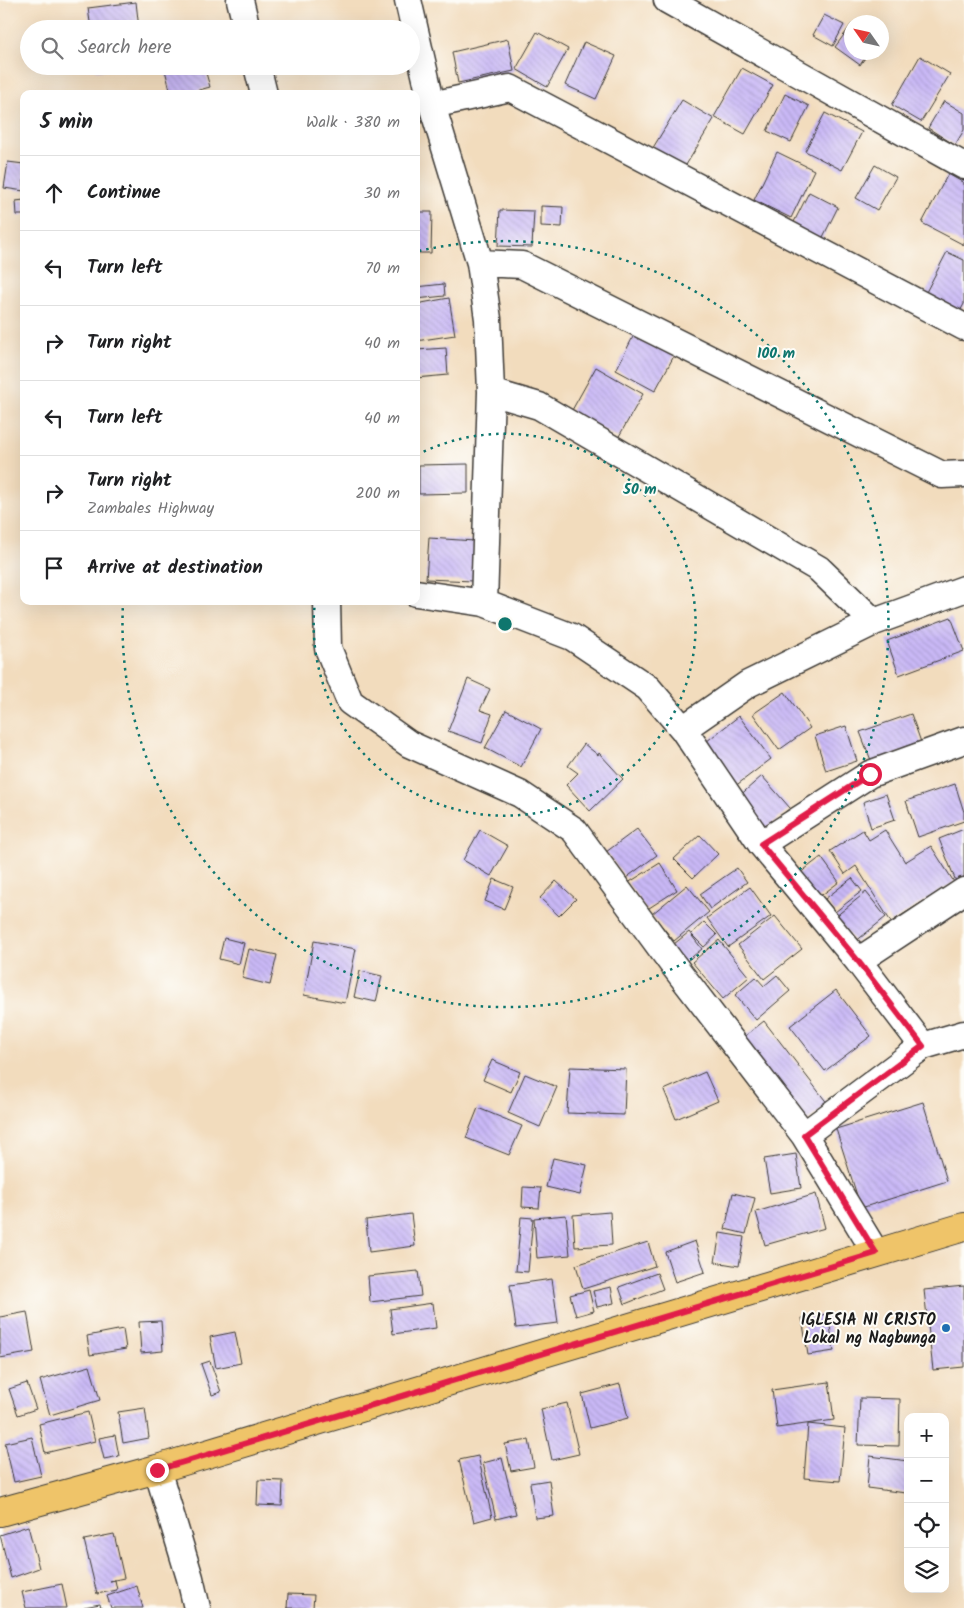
<!DOCTYPE html>
<html lang="en">
<head>
<meta charset="utf-8">
<style>
	body { margin:0; font-family:Kalam,sans-serif; background:#f6f6f6; color:#202124 }
	.controls { position:absolute; right:15px; bottom:15px; display:grid; overflow:hidden; border-radius:10px; box-shadow:0 5px 20px #0002 }
	.controls button { width:45px; height:45px; display:grid; place-items:center; padding:0; border:0; border-bottom:1px solid #e0e0e0; background:#fff; color:#202124; font:25px sans-serif }
	.compass { position:absolute; left:844px; top:15px; width:45px; height:45px; border-radius:50%; background:#fff; box-shadow:0 5px 20px #0002; rotate:304deg }
	.stop { position:absolute; width:15px; height:15px; margin:-11px; border:4px solid #e11d48; border-radius:50%; background:#fff }
	.stop.end { background:#e11d48; border-color:#fff; box-shadow:0 1px 5px #0008 }
	.list { margin:0; padding:0; list-style:none }
	h2 { display:flex; justify-content:space-between; align-items:center; height:65px; margin:0; padding:0 20px; font-size:21px }
	h2 small { font-size:16px; font-weight:400; color:#757577 }
	.list li { display:grid; grid-template-columns:32px 1fr auto; gap:15px; align-items:center; box-sizing:border-box; height:75px; padding:0 20px; border-top:1px solid #e0e0e0 }
	.list b { display:block; font-size:19px; white-space:nowrap }
	.list p { margin:0; font-size:16px; white-space:nowrap; color:#757577 }
	.list em { font-size:16px; font-style:normal; color:#757577 }
	.icon { flex:none; width:28px; height:28px; fill:none; stroke:currentColor; stroke-width:2; stroke-linecap:round; stroke-linejoin:round }
	.map { position:relative; flex:none; width:964px; height:1608px; overflow:hidden }
	.search { position:absolute; background:#fff; box-shadow:0 5px 20px #0002; left:20px; top:20px; width:400px; height:55px; display:flex; align-items:center; gap:12px; box-sizing:border-box; padding:0 18px; border-radius:28px; color:#757577; font-size:19px }
	.panel { position:absolute; background:#fff; box-shadow:0 5px 20px #0002; left:20px; top:90px; width:400px; height:515px; border-radius:10px }
	.map>svg:first-child { display:block }
</style>
</head>
<body>
<div class="map">
<svg width="964" height="1608" viewBox="0 0 964 1608">
	<defs>
		<pattern id="building-back-hatch" width="6" height="6" patternUnits="userSpaceOnUse" patternTransform="scale(1.25)"><rect width="6" height="6" fill="#c9b8f6"/><path d="M-1 5l2 2M0 0l6 6M5-1l2 2" fill="none" stroke="#ac9ed2"/></pattern>
	</defs>
	<rect width="100%" height="100%" fill="#fdfcf7"/>
	<filter id="ink" filterUnits="userSpaceOnUse"><feTurbulence type="fractalNoise" baseFrequency=".02" numOctaves="2"/><feDisplacementMap in="SourceGraphic" scale="10" xChannelSelector="R" yChannelSelector="G"/><feConvolveMatrix kernelMatrix="1 2 1 2 8 2 1 2 1" color-interpolation-filters="sRGB"/></filter>
	<filter id="wash" filterUnits="userSpaceOnUse"><feTurbulence type="fractalNoise" baseFrequency=".0096" numOctaves="4" result="noise"/><feDisplacementMap in="SourceGraphic" scale="20" xChannelSelector="R" yChannelSelector="G"/><feGaussianBlur stdDeviation="1.12" result="paint"/><feColorMatrix in="noise" values="0 0 0 0 0 0 0 0 0 0 0 0 0 0 0 0 0 1.4 0 .05"/><feComposite in="paint" operator="in"/></filter>
	<g filter="url(#wash)">
		<rect width="100%" height="100%" fill="#f2dcbd"/>
		<g id="blocks">
			<path fill="url(#building-back-hatch)" d="M136,2L139,29H91L88,8Z
				M824,15L844,25L833,46L813,35Z
				M852,24V52H869L860,65L835,47Z
				M537,32L568,49L547,87L516,69Z
				M508,39L514,71L458,83L452,52Z
				M584,42L616,56L596,99L565,85Z
				M920,56L950,74L921,122L892,105Z
				M95,66H123V67L96,71Z
				M179,66H204L210,87L185,94H171L165,70Z
				M742,68L773,85L745,134L714,117Z
				M785,94L809,106L791,142L767,131Z
				M682,100L714,119L683,170L651,151Z
				M944,101L964,113V130L955,145L928,128Z
				M825,113L862,132L842,170L805,151Z
				M777,152L814,170L791,218L754,200Z
				M8,162L24,164V191L4,188Z
				M875,165L896,177L877,210L856,198Z
				M948,174L964,183V245L922,223Z
				M809,192L838,207L821,241L792,226Z
				M24,200V215H17L16,201Z
				M541,206L563,207L562,227L541,226Z
				M500,210L534,211L532,247L498,246Z
				M416,212H432L431,253H416Z
				M947,252L964,260V304L958,315L924,296Z
				M444,284L445,296L416,299V287Z
				M449,298L455,335L416,341V304Z
				M635,333L675,354L655,391L616,370Z
				M446,348L448,375L416,378V350Z
				M596,367L643,394L618,438L571,412Z
				M468,464V493L419,494V465Z
				M429,538L475,541L473,581L426,579Z
				M951,617L964,651L899,675L887,641Z
				M468,679L490,689L480,710L492,714L482,743L448,731Z
				M785,692L810,728L779,750L753,714Z
				M506,710L541,729L521,767L485,748Z
				M911,714L922,745L872,763L860,732Z
				M739,716L771,759L734,787L702,745Z
				M846,726L857,761L826,771L815,736Z
				M584,744L598,755L599,753L623,779L590,811L566,785L578,773L568,766Z
				M762,776L790,808L764,830L737,798Z
				M955,784L964,812V821L918,837L906,801Z
				M886,794L895,820L871,828L863,802Z
				M637,829L657,855L626,878L606,852Z
				M964,829V882L957,884L939,839Z
				M480,830L508,846L491,876L463,860Z
				M863,830L869,840L885,830L905,862L931,846L954,882L891,922L856,866L845,874L830,851Z
				M700,835L718,854L693,878L674,859Z
				M821,857L839,882L814,901L796,876Z
				M660,863L677,890L646,910L628,883Z
				M737,868L747,882L710,909L700,894Z
				M852,878L862,891L835,912L825,899Z
				M494,879L513,887L504,909L485,901Z
				M556,881L576,899L559,916L540,898Z
				M687,885L709,912L674,941L652,914Z
				M750,887L771,916L728,947L707,918Z
				M866,892L886,917L855,942L835,917Z
				M775,916L802,949L764,979L738,945Z
				M704,922L717,935L704,947L691,934Z
				M689,932L702,949L683,964L669,948Z
				M224,938L244,943L239,964L219,959Z
				M719,940L749,977L723,999L692,962Z
				M314,941L356,949L345,1003L304,995Z
				M249,949L277,955L270,985L242,978Z
				M360,971L382,976L376,1002L354,997Z
				M777,975L790,991L756,1020L735,995L756,977L764,986Z
				M836,990L871,1036L825,1071L790,1026Z
				M764,1021L828,1104L804,1123L740,1040Z
				M492,1060L520,1072L511,1092L483,1080Z
				M570,1067L626,1069L624,1115L567,1113Z
				M705,1072L718,1101L676,1119L664,1090Z
				M525,1074L557,1087L540,1127L508,1113Z
				M923,1102L947,1181L861,1208L836,1129Z
				M478,1108L522,1126L509,1155L466,1138Z
				M796,1154L801,1188L770,1193L764,1159Z
				M553,1158L587,1165L580,1195L546,1187Z
				M523,1187L541,1188L539,1208L522,1207Z
				M733,1193L755,1198L746,1234L725,1229Z
				M816,1194L825,1228L765,1245L756,1212Z
				M610,1212L612,1245L575,1247L573,1215Z
				M411,1214L415,1246L369,1252L366,1220Z
				M566,1215L570,1255L537,1258L534,1218Z
				M521,1217L533,1218L528,1272L516,1271Z
				M720,1233L744,1237L739,1266L715,1262Z
				M695,1241L705,1272L675,1282L665,1252Z
				M648,1242L655,1266L583,1289L576,1265Z
				M418,1271L421,1296L370,1302L368,1276Z
				M657,1273L663,1289L625,1304L619,1287Z
				M552,1279L558,1323L516,1328L510,1285Z
				M964,1286V1367L933,1370L924,1290Z
				M611,1287L614,1303L597,1307L593,1291Z
				M589,1290L594,1311L576,1316L570,1295Z
				M433,1303L436,1328L393,1334L390,1309Z
				M27,1312L34,1352L0,1358V1317Z
				M828,1314L834,1351L808,1355L802,1318Z
				M161,1321L163,1351L141,1353L139,1322Z
				M123,1329L126,1349L90,1355L87,1336Z
				M235,1332L241,1363L216,1368L210,1337Z
				M210,1361L221,1392L212,1395L201,1364Z
				M90,1366L100,1400L50,1415L40,1380Z
				M829,1382L834,1420L777,1428L772,1390Z
				M27,1383L36,1409L18,1415L9,1389Z
				M620,1384L628,1418L590,1428L582,1394Z
				M860,1398L900,1399L899,1446L858,1445Z
				M567,1403L579,1454L552,1460L541,1409Z
				M145,1408L149,1438L123,1443L118,1412Z
				M88,1412L95,1441L45,1453L39,1424Z
				M808,1424L845,1428L840,1481L804,1478Z
				M115,1435L119,1456L104,1459L99,1438Z
				M32,1437L41,1476L14,1482L5,1443Z
				M529,1440L534,1467L511,1471L505,1444Z
				M478,1456L492,1517L474,1522L459,1460Z
				M870,1456L908,1461L906,1493L867,1488Z
				M502,1458L516,1514L496,1519L483,1463Z
				M258,1480L283,1481L282,1506L257,1505Z
				M549,1480L554,1516L535,1518L530,1483Z
				M28,1526L39,1568L11,1578L0,1535Z
				M114,1534L124,1578L110,1581L115,1580L117,1590L97,1594L84,1540Z
				M62,1584L67,1608H26L22,1592Z
				M137,1586L143,1608H111L107,1596Z
				M288,1594L314,1595L313,1608H287Z
				M100,1604L101,1608H85L84,1607Z"/>
		</g>
	</g>
	<g filter="url(#ink)">
		<use href="#blocks" fill-opacity="0" stroke="#3c3934" stroke-width="1"/>
		<g fill="none" stroke-linecap="round" stroke-linejoin="round">
			<g stroke="#3c3934" stroke-width="29">
				<path id="minor" d="M240,0L247,29
					M408,0L432,105L480,263L488,319L491,392L484,603
					M667,0L964,166
					M257,66L264,94
					M432,105L510,88L964,327
					M480,263L522,265L942,475L964,474
					M491,392L539,406L819,569L874,622
					M416,593L484,603L572,637L648,688L683,729L761,844L858,961L923,1046
					M327,601L328,648L350,702L409,744L520,794L574,830L671,962L804,1135L876,1253
					M683,729L748,684L874,622L964,589
					M761,844L870,774L964,740
					M858,961L964,891
					M804,1135L923,1046L964,1034
					M157,1469L190,1578L197,1608"/>
			</g>
			<g stroke="#3c3934" stroke-width="30">
				<path id="primary" d="M0,1512L157,1469L964,1227"/>
			</g>
			<use href="#minor" stroke="#fff" stroke-width="26"/>
			<use href="#primary" stroke="#efc469" stroke-width="28"/>
		</g>
	</g>
	<g fill="none" stroke-linecap="round" stroke-linejoin="round" filter="url(#ink)">
		<path stroke="#e11d48" stroke-width="6" d="M157,1470L876,1253L804,1135L923,1046L858,961L761,844L870,774"/>
	</g>
	<g fill="none" stroke="#0f766e" stroke-width="2.5" stroke-dasharray="2.5 5">
		<path d="M417 455A191 191 0 1 1 315 602"/>
		<path d="M419 251A383 383 0 1 1 123 604"/>
	</g>
	<circle fill="#1f6fb2" stroke="#fdfcf7" stroke-width="2" cx="946" cy="1328" r="5"/>
	<g text-anchor="middle" stroke-width="4" stroke-linejoin="round" paint-order="stroke">
		<g font-size="16" font-weight="bold" fill="#1c1c1c" stroke="#fdfcf7" text-anchor="end">
			<text x="936" y="1325">IGLESIA NI CRISTO<tspan x="936" dy="18">Lokal ng Nagbunga</tspan></text>
		</g>
	</g>
	<circle cx="505" cy="624" r="8" fill="#0f766e" stroke="#fdfcf7" stroke-width="2.5"/>
	<g font-size="15" text-anchor="middle" font-weight="bold" fill="#0f766e" stroke="#fdfcf7" stroke-width="4" stroke-linejoin="round" paint-order="stroke">
		<text x="776" y="358">100 m</text>
		<text x="640" y="494">50 m</text>
	</g>
</svg>
<div class="controls">
<button>+</button>
<button>−</button>
<button><svg class="icon" aria-label="locate" viewBox="0 0 24 24"><circle cx="12" cy="12" r="6"/><path d="M12 2v4M12 18v4M2 12h4M18 12h4"/></svg></button>
<button><svg class="icon" aria-label="layers" viewBox="0 0 24 24"><path d="M12 4l9 5-9 5-9-5zM3 14l9 5 9-5"/></svg></button>
</div>
<svg class="compass" viewBox="-18 -18 36 36"><path d="M0-13l5 13h-10z" fill="#e53935"/><path d="M0 13l5-13h-10z" fill="#757577"/></svg>
<div class="stop" style="left:870px;top:774px"></div>
<div class="stop end" style="left:157px;top:1470px"></div>
<div class="search"><svg class="icon" aria-label="search" viewBox="0 0 24 24"><circle cx="10" cy="10" r="6"/><path d="M15 15l6 6"/></svg>Search here</div>
<section class="panel">
<h2>5 min<small>Walk · 380 m</small></h2>
<ul class="list">
<li><svg class="icon" aria-label="ahead" viewBox="0 0 24 24"><path d="M12 20V5M6 11l6-6 6 6"/></svg><div><b>Continue</b></div><em>30 m</em></li>
<li><svg class="icon" aria-label="left" viewBox="0 0 24 24"><path d="M17 20v-9H6M10 6l-5 5 5 5"/></svg><div><b>Turn left</b></div><em>70 m</em></li>
<li><svg class="icon" aria-label="right" viewBox="0 0 24 24"><path d="M7 20v-9h11M14 6l5 5-5 5"/></svg><div><b>Turn right</b></div><em>40 m</em></li>
<li><svg class="icon" aria-label="left" viewBox="0 0 24 24"><path d="M17 20v-9H6M10 6l-5 5 5 5"/></svg><div><b>Turn left</b></div><em>40 m</em></li>
<li><svg class="icon" aria-label="right" viewBox="0 0 24 24"><path d="M7 20v-9h11M14 6l5 5-5 5"/></svg><div><b>Turn right</b><p>Zambales Highway</p></div><em>200 m</em></li>
<li><svg class="icon" aria-label="arrive" viewBox="0 0 24 24"><path d="M6 21V4h12l-3 4 3 4H6"/></svg><div><b>Arrive at destination</b></div></li>
</ul>
</section>
</div>
</body>
</html>
